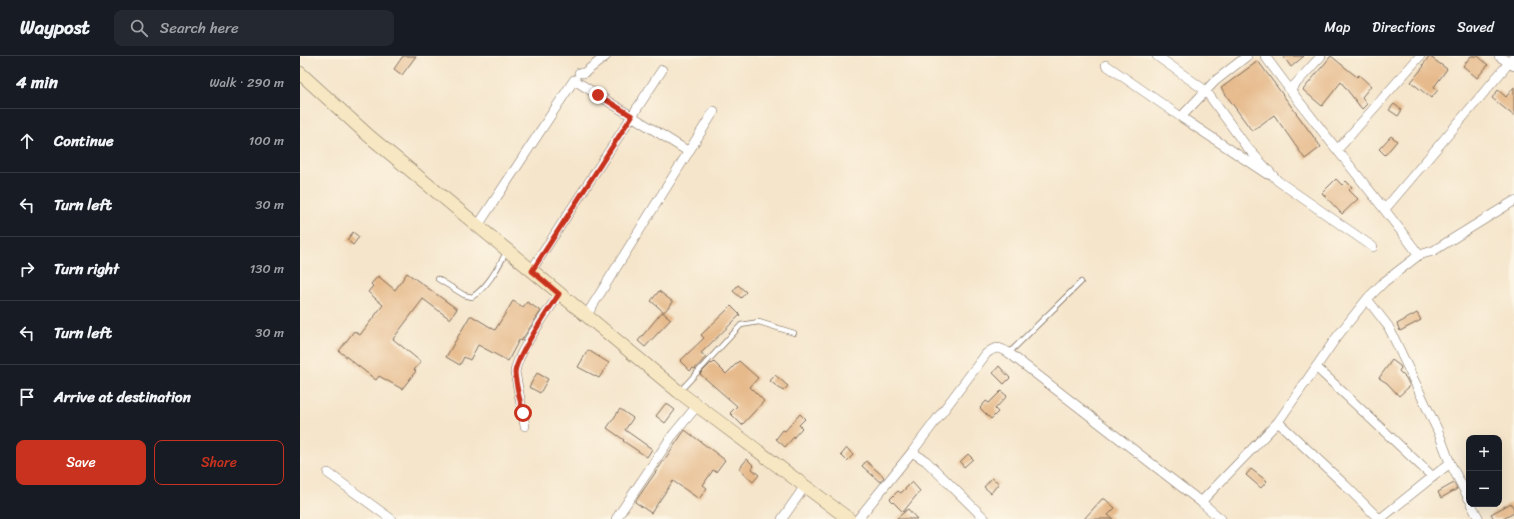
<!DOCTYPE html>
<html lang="en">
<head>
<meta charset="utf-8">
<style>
	body { margin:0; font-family:Sriracha,sans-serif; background:#242831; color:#f1f3f6 }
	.controls { position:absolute; right:12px; bottom:12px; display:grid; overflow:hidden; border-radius:8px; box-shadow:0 4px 16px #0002 }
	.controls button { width:36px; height:36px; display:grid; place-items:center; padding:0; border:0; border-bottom:1px solid #363941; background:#171b24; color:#f1f3f6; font:20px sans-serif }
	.stop { position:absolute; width:12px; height:12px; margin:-9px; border:3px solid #c8321e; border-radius:50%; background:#fff }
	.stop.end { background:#c8321e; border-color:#fff; box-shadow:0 1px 4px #0008 }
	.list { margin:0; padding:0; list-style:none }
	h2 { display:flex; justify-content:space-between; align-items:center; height:52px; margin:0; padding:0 16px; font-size:17px }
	h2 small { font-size:13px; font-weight:400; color:#9ea1a6 }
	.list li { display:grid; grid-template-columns:26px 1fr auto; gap:12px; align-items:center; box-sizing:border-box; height:64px; padding:0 16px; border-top:1px solid #363941 }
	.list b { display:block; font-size:15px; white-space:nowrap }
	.list em { font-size:13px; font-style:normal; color:#9ea1a6 }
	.actions { display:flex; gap:8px; padding:12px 16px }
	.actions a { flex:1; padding:9px 0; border:1px solid #c8321e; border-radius:8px; text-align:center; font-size:14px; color:#c8321e }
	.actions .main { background:#c8321e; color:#fff }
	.icon { flex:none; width:22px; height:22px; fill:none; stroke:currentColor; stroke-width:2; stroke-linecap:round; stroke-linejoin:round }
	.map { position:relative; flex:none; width:1214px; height:463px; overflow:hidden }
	header { display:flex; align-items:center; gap:24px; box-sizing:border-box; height:56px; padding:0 20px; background:#171b24; border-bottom:1px solid #363941 }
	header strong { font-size:19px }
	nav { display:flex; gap:22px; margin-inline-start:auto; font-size:14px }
	.search { width:280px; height:36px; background:#242831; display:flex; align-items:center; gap:10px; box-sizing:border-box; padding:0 14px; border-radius:8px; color:#9ea1a6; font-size:15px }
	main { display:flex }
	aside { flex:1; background:#171b24 }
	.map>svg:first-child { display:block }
</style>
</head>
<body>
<header>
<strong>Waypost</strong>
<div class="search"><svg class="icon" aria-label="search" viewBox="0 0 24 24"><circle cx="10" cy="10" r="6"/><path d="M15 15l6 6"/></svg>Search here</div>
<nav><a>Map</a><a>Directions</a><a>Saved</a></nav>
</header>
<main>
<aside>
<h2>4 min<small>Walk · 290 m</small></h2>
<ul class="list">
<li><svg class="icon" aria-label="ahead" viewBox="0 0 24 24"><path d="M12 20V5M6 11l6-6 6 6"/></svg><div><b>Continue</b></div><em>100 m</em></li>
<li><svg class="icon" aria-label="left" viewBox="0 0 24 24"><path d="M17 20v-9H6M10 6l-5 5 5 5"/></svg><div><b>Turn left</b></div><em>30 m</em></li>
<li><svg class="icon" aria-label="right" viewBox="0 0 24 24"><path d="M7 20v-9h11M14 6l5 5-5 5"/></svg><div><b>Turn right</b></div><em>130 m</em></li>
<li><svg class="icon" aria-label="left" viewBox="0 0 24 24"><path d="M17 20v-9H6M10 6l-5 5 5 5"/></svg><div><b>Turn left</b></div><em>30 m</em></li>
<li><svg class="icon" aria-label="arrive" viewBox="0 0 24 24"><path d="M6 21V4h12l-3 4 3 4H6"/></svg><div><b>Arrive at destination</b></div></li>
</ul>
<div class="actions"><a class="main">Save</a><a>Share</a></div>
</aside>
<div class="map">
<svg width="1214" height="463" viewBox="0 0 1214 463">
	<rect width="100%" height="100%" fill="#fcf5e5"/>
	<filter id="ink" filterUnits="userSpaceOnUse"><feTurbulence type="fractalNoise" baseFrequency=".025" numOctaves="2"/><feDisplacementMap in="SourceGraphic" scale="8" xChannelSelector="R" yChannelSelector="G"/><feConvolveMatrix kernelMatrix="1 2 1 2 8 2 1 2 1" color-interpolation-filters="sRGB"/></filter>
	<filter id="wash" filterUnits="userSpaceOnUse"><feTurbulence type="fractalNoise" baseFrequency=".012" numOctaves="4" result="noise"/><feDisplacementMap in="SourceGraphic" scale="16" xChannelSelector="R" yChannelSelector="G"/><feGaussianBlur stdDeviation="0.9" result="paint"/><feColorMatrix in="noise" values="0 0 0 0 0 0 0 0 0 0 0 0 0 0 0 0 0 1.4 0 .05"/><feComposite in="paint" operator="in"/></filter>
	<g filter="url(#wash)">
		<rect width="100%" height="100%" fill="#f5e5cb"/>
		<g id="blocks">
			<path fill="#e6ba8b" d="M103,0H116L102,19L94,13Z
				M983,0H1004L991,11Z
				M1031,0L1057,21L1059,19L1071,30L1062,41L1067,48L1062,53L1041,26L1022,50L1003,34Z
				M1129,0L1147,13L1134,31L1138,34L1131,42L1111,26L1124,10L1123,9Z
				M1171,0H1178L1188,9L1177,22L1163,10Z
				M958,5L1021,91L1005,103L974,59L952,75L921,32Z
				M1214,31V60L1192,42L1198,34L1206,41Z
				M1094,48L1102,54L1098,60L1089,54Z
				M1091,80L1097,85L1085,99L1079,93Z
				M1036,123L1042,129L1046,125L1052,131L1049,134L1058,143L1042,158L1022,137Z
				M53,176L59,181L53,189L47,184Z
				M107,217L157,253L150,263L123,243L93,283L121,306L114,314L116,315L102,333L79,320L76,324L39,295L54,275L60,279L83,249L68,236L73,230L71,228L78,220L95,234Z
				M438,229L446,236L441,242L433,235Z
				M359,235L373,246L364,256L351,245Z
				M213,245L223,251L227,246L241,255L221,285L219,284L208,305L178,289L170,304L164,301L160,309L146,301L170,260H172L195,274Z
				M431,250L440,259L401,297L406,301L395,313L393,312L390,315L380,305L404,282L401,279Z
				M362,256L371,263L345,291L338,285Z
				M1117,257L1121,264L1100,275L1097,268Z
				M288,294L309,307L299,322L278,311Z
				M1092,304L1100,310L1101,312L1099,315L1106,322L1110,330L1099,340L1087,327L1079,322Z
				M439,305L458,322L450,331L464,345L442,369L430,357L437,350L400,318L411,307L412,308L414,306L426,318Z
				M699,310L710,322L704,328L693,317Z
				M237,317L248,323L240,337L229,331Z
				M475,319L488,330L483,335L470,325Z
				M701,335L707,340L695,353L698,356L691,363L680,352L686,345L689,347Z
				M366,347L375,354L365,367L356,360Z
				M320,353L333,362L325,374L352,393L347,401L323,385L324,384L307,372Z
				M500,358L505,363L499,369L502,372L485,391L476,383L483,374L485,375Z
				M385,374L425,404L416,416L413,414L403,429L407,432L399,443L373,425L351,457L335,446Z
				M547,392L553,399L547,405L541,399Z
				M668,398L673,403L664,411L660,406Z
				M447,403L454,410L452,413L459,419L453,426L439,413Z
				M566,405L584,421L580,426L562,410Z
				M951,413L967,425L961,432L946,419Z
				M692,422L699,427L691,437L684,431Z
				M612,426L620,435L603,456L590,443L598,435L601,437Z
				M1154,427L1157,433L1141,442L1138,436Z
				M802,443H805L815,452L808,459L813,463H784Z
				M1211,447L1214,453V457L1203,463H1194L1191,458Z
				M608,453L617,463H596Z"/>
		</g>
	</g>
	<g filter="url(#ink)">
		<use href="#blocks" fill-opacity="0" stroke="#7c6b5b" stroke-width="1"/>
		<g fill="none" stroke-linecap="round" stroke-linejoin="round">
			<g stroke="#7c6b5b" stroke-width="6">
				<path id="lane" d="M138,223L164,239L172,241C188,231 198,211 207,195
					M709,297L781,226
					M380,335L441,269L459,266L494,277"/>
			</g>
			<g stroke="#7c6b5b" stroke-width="10">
				<path id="street" d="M857,0L906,35L946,90L978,125L1073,191
					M947,0L915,25L881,61L967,118
					M965,0C1014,68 1069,131 1119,199
					M1199,0L1214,10
					M806,9L881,61
					M279,17H284L306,0
					M990,34L1021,0
					M1038,93L1120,0
					M1085,153L1214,1
					M177,171L274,24L389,96
					M231,215L362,14
					M1067,243L1088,270L1092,278L1138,375L1150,407L1169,443
					M286,260L414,55
					M1016,311L1133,421
					M978,366L1045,429L1079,463
					M225,370L215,316C218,295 247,257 259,238
					M612,396L626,405L685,463
					M28,417L91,463
					M901,446L978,366L1036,282L1067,243L1084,226L1119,199L1133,195L1214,145
					M1171,448L1179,463
					M316,463L372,380L397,350
					M482,463L505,430
					M558,463L612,396L686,298C695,290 700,291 709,297L901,446L921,463
					M1080,463L1150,407"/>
			</g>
			<g stroke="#7c6b5b" stroke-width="14">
				<path id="secondary" d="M0,17L69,80L379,336L549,463"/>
			</g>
			<use href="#lane" stroke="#fff" stroke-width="4.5"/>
			<use href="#street" stroke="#fff" stroke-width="9"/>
			<use href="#secondary" stroke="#f7e8c3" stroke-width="13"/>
		</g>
	</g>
	<g fill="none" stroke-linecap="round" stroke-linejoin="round" filter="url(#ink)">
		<path stroke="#c8321e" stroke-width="5" d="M223,357C220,344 216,330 215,317C215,302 249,253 259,238L232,215L332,60L298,39"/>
	</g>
</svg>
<div class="controls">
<button>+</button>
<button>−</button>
</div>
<div class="stop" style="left:223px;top:357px"></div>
<div class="stop end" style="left:298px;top:39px"></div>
</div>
</main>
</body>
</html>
